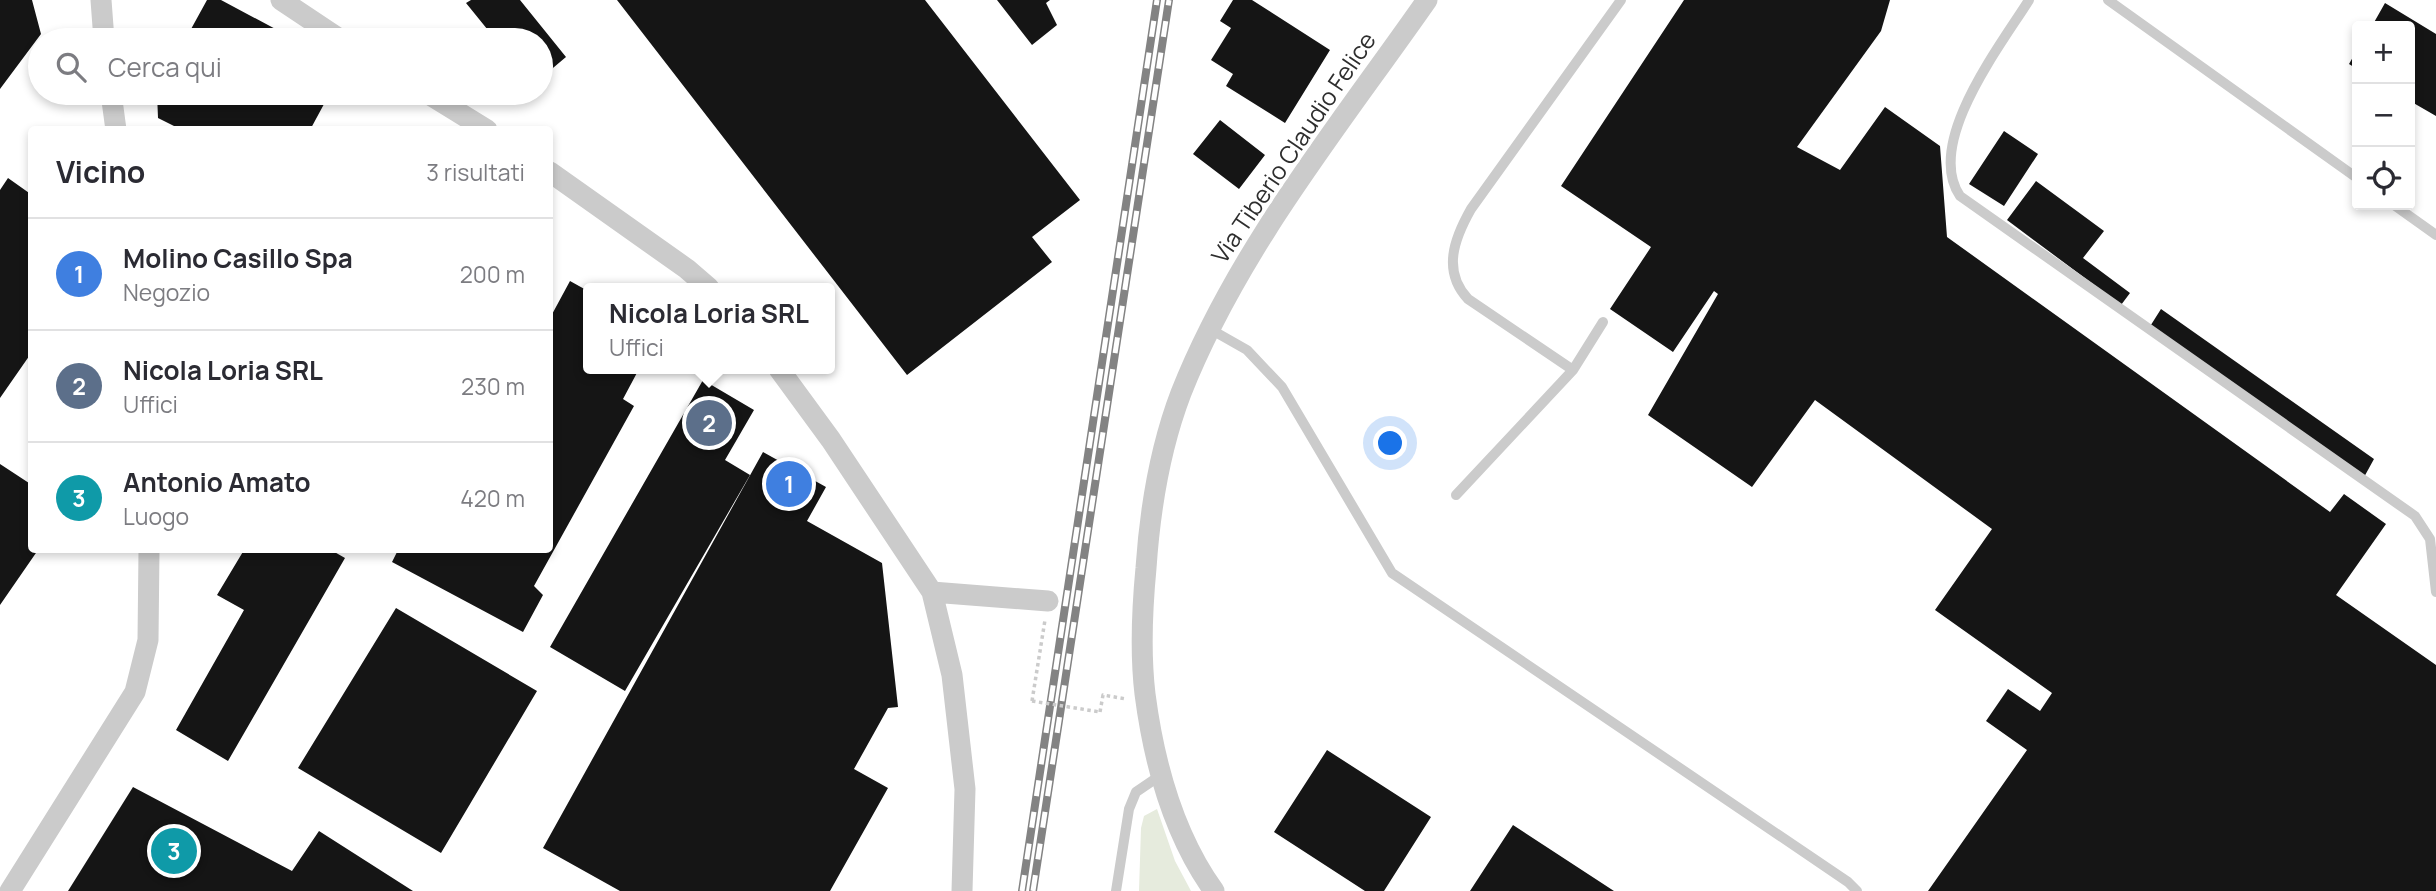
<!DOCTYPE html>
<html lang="it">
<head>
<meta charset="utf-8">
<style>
	body { margin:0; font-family:Manrope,sans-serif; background:#f7f7f7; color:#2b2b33 }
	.controls { position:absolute; right:21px; top:21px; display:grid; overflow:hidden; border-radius:7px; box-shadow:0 4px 10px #0003 }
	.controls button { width:63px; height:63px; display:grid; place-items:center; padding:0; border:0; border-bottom:2px solid #e1e1e2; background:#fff; color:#2b2b33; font:35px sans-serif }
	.you { position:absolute; left:1391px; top:444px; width:24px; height:24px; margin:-18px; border:5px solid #fff; border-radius:50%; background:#1a73e8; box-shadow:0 0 0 10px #1a73e833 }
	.badge { display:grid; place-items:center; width:46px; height:46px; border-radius:50%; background:#db2777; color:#fff; font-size:23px; font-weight:700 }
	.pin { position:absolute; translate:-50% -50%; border:4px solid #fff; box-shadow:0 2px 7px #0006 }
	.popup { position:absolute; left:583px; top:283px; width:252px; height:91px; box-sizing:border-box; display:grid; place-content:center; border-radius:7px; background:#fff; filter:drop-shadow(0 2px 5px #0005); font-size:23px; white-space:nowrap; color:#7c7c81 }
	.popup b { font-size:26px; color:#2b2b33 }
	.popup::after { content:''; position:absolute; left:50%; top:100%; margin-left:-14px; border:14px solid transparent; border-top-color:#fff }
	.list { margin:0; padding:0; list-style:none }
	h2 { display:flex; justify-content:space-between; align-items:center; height:91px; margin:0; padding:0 28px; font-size:30px }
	h2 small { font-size:23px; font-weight:400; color:#7c7c81 }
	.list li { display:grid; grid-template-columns:46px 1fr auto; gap:21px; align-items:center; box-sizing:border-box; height:112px; padding:0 28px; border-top:2px solid #e1e1e2 }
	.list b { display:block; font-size:26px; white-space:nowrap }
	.list p { margin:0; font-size:23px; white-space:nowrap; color:#7c7c81 }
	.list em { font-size:23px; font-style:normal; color:#7c7c81 }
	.icon { flex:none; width:38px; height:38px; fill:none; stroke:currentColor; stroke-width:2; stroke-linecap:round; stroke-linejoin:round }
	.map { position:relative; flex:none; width:2436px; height:891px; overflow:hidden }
	.search { position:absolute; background:#fff; box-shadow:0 4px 10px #0003; left:28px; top:28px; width:525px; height:77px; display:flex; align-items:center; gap:18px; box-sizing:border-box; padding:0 24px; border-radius:38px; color:#7c7c81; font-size:26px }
	.panel { position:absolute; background:#fff; box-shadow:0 4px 10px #0003; left:28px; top:126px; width:525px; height:427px; border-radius:7px }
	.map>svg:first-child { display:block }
</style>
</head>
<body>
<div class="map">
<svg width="2436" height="891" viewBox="0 0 2436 891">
	<rect width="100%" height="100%" fill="#fff"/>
	<path fill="#e6ebdd" d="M1157,809L1175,861L1191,891H1139L1141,828L1144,816Z"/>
	<path fill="#151515" d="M0,0H32L41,34L0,89Z
		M207,0H221L296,40H185Z
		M471,0H520L566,57L541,78V40H496L466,3Z
		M617,0H925L1080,200L1032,237L1052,262L907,375Z
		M997,0H1050L1046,3L1057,25L1032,45Z
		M1233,0H1252L1330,50L1285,123L1226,86L1233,74L1211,60L1231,28L1220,21Z
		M1684,0H1890L1881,31L1797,147L1840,170L1885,107L1940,146L1947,237L2330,512L2344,494L2386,524L2336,595L2436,665V891H1928L2027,750L1986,721L2008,689L2040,711L2052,693L1935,610L1992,529L1815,400L1752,487L1648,415L1718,294L1714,291L1673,352L1610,309L1651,247L1561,186Z
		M2385,3L2436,34V116L2410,101V26H2372Z
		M2357,50V69L2349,64Z
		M157,93H330L310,130H182L158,118Z
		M1220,120L1265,155L1239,189L1193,154Z
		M2004,131L2038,154L2004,206L1969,184Z
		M8,178L32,195V352L0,398V190Z
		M2036,181L2104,231L2083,258L2130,293L2121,305L2007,220Z
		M570,281L588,291V369H639L623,399L634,406L534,586L543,595L523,632L392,562L398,550H550V318Z
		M2161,309L2374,459L2363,479L2149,328Z
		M703,380L754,410L725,460L750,475L625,691L550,647Z
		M763,452L826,487L807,521L882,563L898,707L888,708L854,769L888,788L830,891H620L543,848Z
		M0,464L32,485V550H38L0,605Z
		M244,550H331L345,558L228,761L176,730L244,610L217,595Z
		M396,608L537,691L441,853L298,768Z
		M1327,750L1431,817L1384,891H1365L1274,832Z
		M133,787L292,871L319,831L413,891H68Z
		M1513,825L1614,891H1470Z"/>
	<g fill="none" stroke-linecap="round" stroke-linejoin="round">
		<path stroke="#cbcbcb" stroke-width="3.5" stroke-dasharray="3.5 3.5" stroke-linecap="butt" d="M1032,701L1045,620
			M1100,712L1103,695L1126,699"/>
		<path stroke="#cbcbcb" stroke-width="10" d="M2029,0C2001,45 1924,143 1960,196L2415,516L2430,539L2436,592
			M2108,0L2357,178
			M2394,205L2436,235
			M1210,329L1247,350L1282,387L1392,573L1848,882L1857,891
			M1573,370L1468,299C1442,271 1454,239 1471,209L1621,0
			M1456,495L1573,370L1603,322
			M1116,891L1129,809L1136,792L1161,775"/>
		<path stroke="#cbcbcb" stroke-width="21" d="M101,0L104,40
			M281,0L341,40
			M111,93L116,130
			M427,93L487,130
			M550,172L687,269L709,288
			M779,369L831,440L932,592L1048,601
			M932,592L952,675L965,789L962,891
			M10,891L135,692L148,640L149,550
			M1214,891C1173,834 1154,763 1145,694C1140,652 1142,610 1146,568C1150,509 1160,448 1181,393C1238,249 1339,126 1427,0"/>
		<g stroke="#838383" stroke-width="8">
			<path id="rail" d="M1022,891L1157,0
				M1033,891L1169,0"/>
		</g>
		<use href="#rail" stroke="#fff" stroke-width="5" stroke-dasharray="16" stroke-linecap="butt"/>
		<path stroke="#cbcbcb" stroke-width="3.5" stroke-dasharray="3.5 3.5" stroke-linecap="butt" d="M1032,701L1100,712"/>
	</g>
	<g text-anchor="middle" stroke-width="7" stroke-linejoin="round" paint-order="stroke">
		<g font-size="24" fill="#2e2e2e" stroke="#fff">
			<text transform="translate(1294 148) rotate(-56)" y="8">Via Tiberio Claudio Felice</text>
		</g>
	</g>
</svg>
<div class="controls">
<button>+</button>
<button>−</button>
<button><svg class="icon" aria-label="locate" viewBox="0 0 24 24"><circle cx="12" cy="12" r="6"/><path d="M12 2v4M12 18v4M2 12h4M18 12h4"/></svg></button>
</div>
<div class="you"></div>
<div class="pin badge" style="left:789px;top:484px;background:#3f7fe0">1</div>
<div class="pin badge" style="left:709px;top:423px;background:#5c6f8a">2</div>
<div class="popup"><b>Nicola Loria SRL</b>Uffici</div>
<div class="pin badge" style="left:174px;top:851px;background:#0f9aa8">3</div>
<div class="search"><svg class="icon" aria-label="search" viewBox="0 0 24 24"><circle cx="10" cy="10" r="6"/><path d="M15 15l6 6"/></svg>Cerca qui</div>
<section class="panel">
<h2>Vicino<small>3 risultati</small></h2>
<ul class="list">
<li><span class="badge" style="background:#3f7fe0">1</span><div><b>Molino Casillo Spa</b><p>Negozio</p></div><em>200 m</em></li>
<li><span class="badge" style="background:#5c6f8a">2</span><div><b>Nicola Loria SRL</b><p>Uffici</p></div><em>230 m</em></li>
<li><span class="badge" style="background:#0f9aa8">3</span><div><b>Antonio Amato</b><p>Luogo</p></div><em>420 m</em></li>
</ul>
</section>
</div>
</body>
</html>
